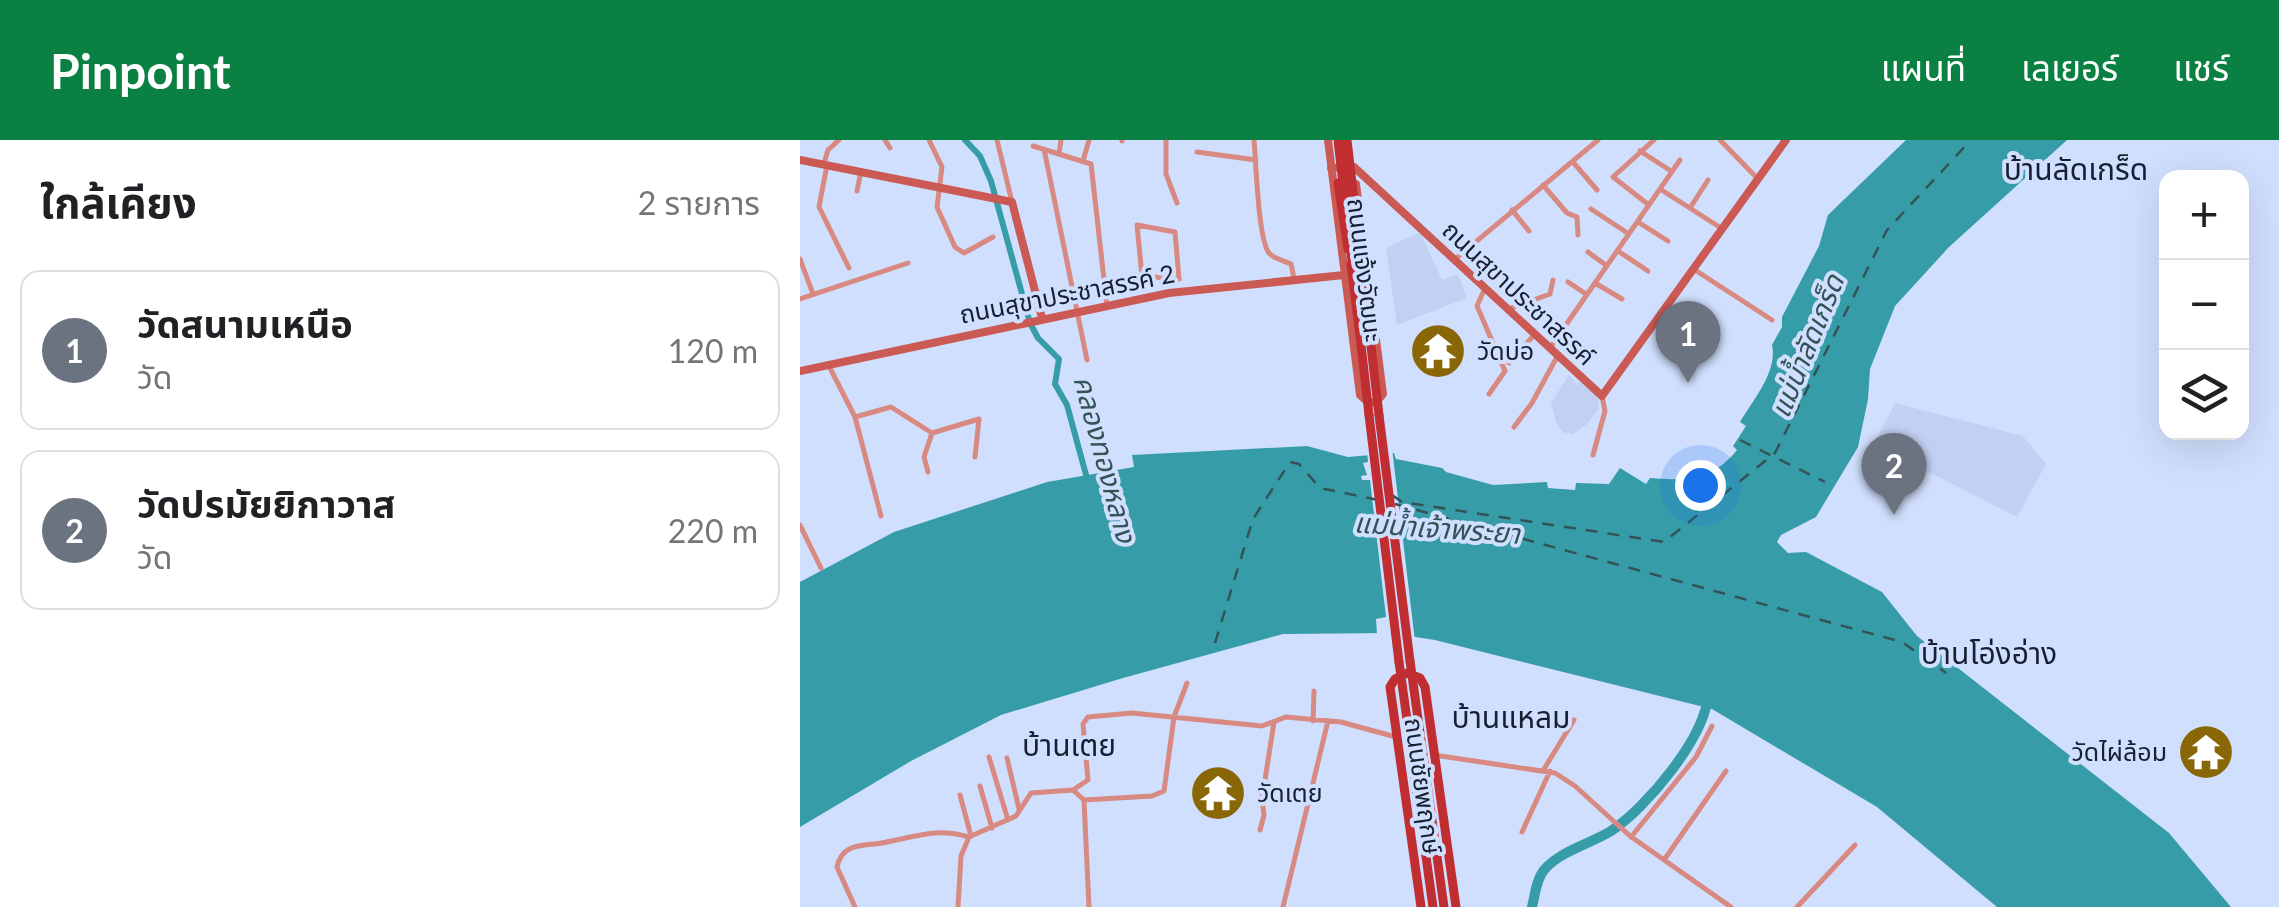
<!DOCTYPE html>
<html lang="th">
<head>
<meta charset="utf-8">
<style>
	body { margin:0; font-family:Lato,"Noto Sans Thai",sans-serif; background:#f6f6f6; color:#202124 }
	.controls { position:absolute; right:30px; top:30px; display:grid; overflow:hidden; border-radius:20px; box-shadow:0 10px 40px #0002 }
	.controls button { width:90px; height:90px; display:grid; place-items:center; padding:0; border:0; border-bottom:2px solid #e0e0e0; background:#fff; color:#202124; font:50px sans-serif }
	.you { position:absolute; left:900px; top:345px; width:35px; height:35px; margin:-25px; border:8px solid #fff; border-radius:50%; background:#1a73e8; box-shadow:0 0 0 15px #1a73e833 }
	.badge { display:grid; place-items:center; width:65px; height:65px; border-radius:50%; background:#0b8043; color:#fff; font-size:32px; font-weight:700 }
	.pin { position:absolute; translate:-50% -82px; filter:drop-shadow(0 2px 5px #0008) }
	.pin::after { content:''; position:absolute; top:52px; width:35px; height:30px; background:inherit; clip-path:polygon(0 0,100% 0,50% 100%) }
	.list { margin:0; padding:0; list-style:none }
	h2 { display:flex; justify-content:space-between; align-items:center; height:130px; margin:0; padding:0 40px; font-size:42px }
	h2 small { font-size:32px; font-weight:400; color:#757577 }
	.list li { display:grid; grid-template-columns:65px 1fr auto; gap:30px; align-items:center; box-sizing:border-box; height:160px; margin:0 20px 20px; padding:0 20px; border:2px solid #e0e0e0; border-radius:20px }
	.list b { display:block; font-size:38px; white-space:nowrap }
	.list p { margin:0; font-size:32px; white-space:nowrap; color:#757577 }
	.list em { font-size:32px; font-style:normal; color:#757577 }
	.icon { flex:none; width:55px; height:55px; fill:none; stroke:currentColor; stroke-width:2; stroke-linecap:round; stroke-linejoin:round }
	.map { position:relative; flex:none; width:1479px; height:767px; overflow:hidden }
	header { display:flex; align-items:center; gap:60px; box-sizing:border-box; height:140px; padding:0 50px; background:#0b8043; color:#fff }
	header strong { font-size:48px }
	nav { display:flex; gap:55px; margin-inline-start:auto; font-size:35px }
	main { display:flex }
	aside { flex:1; background:#fff }
	.map>svg:first-child { display:block }
</style>
</head>
<body>
<header>
<strong>Pinpoint</strong>
<nav><a>แผนที่</a><a>เลเยอร์</a><a>แชร์</a></nav>
</header>
<main>
<aside>
<h2>ใกล้เคียง<small>2 รายการ</small></h2>
<ul class="list">
<li><span class="badge" style="background:#6b7280">1</span><div><b>วัดสนามเหนือ</b><p>วัด</p></div><em>120 m</em></li>
<li><span class="badge" style="background:#6b7280">2</span><div><b>วัดปรมัยยิกาวาส</b><p>วัด</p></div><em>220 m</em></li>
</ul>
</aside>
<div class="map">
<svg width="1479" height="767" viewBox="0 0 1479 767">
	<rect width="100%" height="100%" fill="#d0dffd"/>
	<path fill="#c2d1f3" d="M620,92L642,140L658,134L667,158L597,185L586,108Z
		M769,235L777,244L782,240L789,247L798,258L799,269L787,284L772,295L768,292L765,294L757,285L751,263Z
		M1095,263L1223,296L1246,324L1217,377L1074,304Z"/>
	<path fill="#369ca7" d="M1106,0H1267L1149,107L1095,166L1070,229L1068,259L1058,307L1016,377L981,395L977,402L988,413L1006,412L1082,452L1117,496L1369,693L1431,767H1197L1077,667L912,569L635,500L589,493L483,494L323,538L201,575L111,621L0,687V442L94,392L247,342L334,327L332,315L507,306L548,317L594,313L596,319L642,328L646,332L693,345L747,342L748,348L775,350L776,343L809,344L820,328L846,344L850,338C887,341 913,340 937,310L933,306L946,286L940,282C953,260 978,231 972,205L982,187V177L1019,106L1028,75Z"/>
	<path fill="#d0dffd" d="M592,308L615,501L589,498L588,494H577L576,479L586,477L570,340H562L561,336L567,335L563,323L568,322L567,310Z"/>
	<g fill="none" stroke-linecap="round" stroke-linejoin="round">
		<path stroke="#369ca7" stroke-width="6" d="M165,0L180,16L191,41L230,183L238,198L259,219L255,244L267,265L288,342"/>
		<path stroke="#369ca7" stroke-width="10" d="M732,767C735,755 736,740 744,730C760,711 790,704 811,691C846,668 905,598 908,555"/>
		<path stroke="#345357" stroke-width="2.5" stroke-dasharray="12 10" stroke-linecap="butt" d="M940,300L1025,342
			M592,355L602,362L864,402L975,313L1087,90L1171,0
			M595,364L1102,502L1146,533
			M415,503L453,379L490,322L499,324L520,348L588,362"/>
		<path stroke="#d78982" stroke-width="5" d="M85,0L90,8
			M129,0L142,27L137,67L155,107L164,113L193,97
			M197,0L212,62
			M366,0V34L377,63
			M454,0C456,21 458,99 469,113C474,119 485,121 491,124L494,138
			M920,0L957,38
			M322,1V0
			M233,6L291,24L307,166
			M244,9L287,220
			M840,11L871,31
			M397,12L456,20
			M259,14L261,0
			M283,21L289,0
			M773,22L797,50
			M24,23L28,10L39,0
			M27,25L19,67L49,128
			M743,45L767,73L777,77L778,95
			M860,49L921,88
			M57,51L61,31
			M849,65L813,37L854,0
			M890,68L908,40
			M791,69L829,94
			M712,70L729,91
			M838,82L868,101
			M337,85L375,92L379,139L342,136Z
			M818,111L848,131
			M788,112L807,126
			M0,119L13,154
			M654,120L798,0
			M895,130L972,180
			M768,142L786,154
			M795,143L822,159
			M685,148L677,166L705,231L689,254
			M0,159L108,123
			M708,169L750,154L753,140
			M750,208L880,20
			M709,223L734,195
			M29,226L55,277L81,376
			M55,277L91,267L132,293L179,279L175,317
			M714,287L732,263L758,215
			M793,315L805,271L802,256
			M128,332L124,317L132,293
			M0,385L21,428
			M513,581L514,551
			M634,615L755,633L775,646L830,696L931,767
			M189,617L208,680
			M207,618L219,669
			M744,629L774,580
			M180,646L192,688
			M273,650L288,640L283,584L288,577L332,573L462,586L486,577L541,582L596,597
			M160,655L171,696
			M460,690L464,675L462,659L474,582
			M722,692L750,631
			M831,697L896,617L912,586
			M864,720L926,631
			M55,767L37,727C42,702 65,706 82,703C116,697 135,687 169,697
			M158,767L161,716L169,697L216,676L231,653L273,650L284,660
			M289,767L284,660L352,656L364,651L374,577L387,543
			M483,767L528,581
			M997,767L1055,705"/>
		<path stroke="#cc5a54" stroke-width="8" d="M528,0L560,255L569,263L576,262L583,254L556,44
			M0,20L212,62L242,178
			M531,28L554,27L802,256L986,0
			M0,231L369,153L544,135"/>
		<path stroke="#c12e31" stroke-width="9" d="M538,43L548,109
			M551,124L560,196
			M569,275L599,522
			M579,275L610,521
			M621,767L590,547L595,539L607,533L620,538L625,547L656,767"/>
		<path stroke="#c12e31" stroke-width="9" d="M538,0L553,130
			M547,0L579,275
			M560,196L569,275
			M610,521L644,767
			M599,522L633,767"/>
	</g>
	<defs>
		<g id="temple-disc" transform="scale(2.875)"><circle r="9.5" fill="#8a6706" stroke="#d0dffd"/><path d="M0-6L5-2H3V0L6.5 2.5H4V6H1.5V3h-3V6H-4V2.5H-6.5L-3 0V-2H-5Z" fill="#fff"/></g>
	</defs>
	<g fill-rule="evenodd">
		<use href="#temple-disc" x="638" y="211"/>
		<use href="#temple-disc" x="1406" y="612"/>
		<use href="#temple-disc" x="418" y="653"/>
	</g>
	<g text-anchor="middle" stroke-width="8" stroke-linejoin="round" paint-order="stroke">
		<g font-size="25" fill="#172032" stroke="#d0dffd">
			<text transform="translate(565 130) rotate(83)" y="9">ถนนแจ้งวัฒนะ</text>
			<text transform="translate(719 153) rotate(43)" y="9">ถนนสุขาประชาสรรค์</text>
			<text transform="translate(267 154) rotate(-11)" y="9">ถนนสุขาประชาสรรค์ 2</text>
			<text transform="translate(623 646) rotate(82)" y="9">ถนนชัยพฤกษ์</text>
		</g>
		<g font-size="25" fill="#172032" stroke="#d0dffd" text-anchor="start">
			<text x="677" y="220">วัดบ่อ</text>
			<text x="1367" y="621" text-anchor="end">วัดไผ่ล้อม</text>
			<text x="457" y="662">วัดเตย</text>
		</g>
		<g font-size="28" font-style="italic" fill="#345357" stroke="#d0dffd">
			<text transform="translate(1007 206) rotate(-68)" y="10">แม่น้ำลัดเกร็ด</text>
			<text transform="translate(305 319) rotate(75)" y="10">คลองทองหลาง</text>
			<text transform="translate(637 388) rotate(4)" y="10">แม่น้ำเจ้าพระยา</text>
		</g>
		<g font-size="30" fill="#172032" stroke="#d0dffd">
			<text x="1276" y="40">บ้านลัดเกร็ด</text>
			<text x="1189" y="524">บ้านโอ่งอ่าง</text>
			<text x="711" y="588">บ้านแหลม</text>
			<text x="269" y="616">บ้านเตย</text>
		</g>
	</g>
</svg>
<div class="controls">
<button>+</button>
<button>−</button>
<button><svg class="icon" aria-label="layers" viewBox="0 0 24 24"><path d="M12 4l9 5-9 5-9-5zM3 14l9 5 9-5"/></svg></button>
</div>
<div class="you"></div>
<div class="pin badge" style="left:888px;top:243px;background:#6b7280">1</div>
<div class="pin badge" style="left:1094px;top:375px;background:#6b7280">2</div>
</div>
</main>
</body>
</html>
